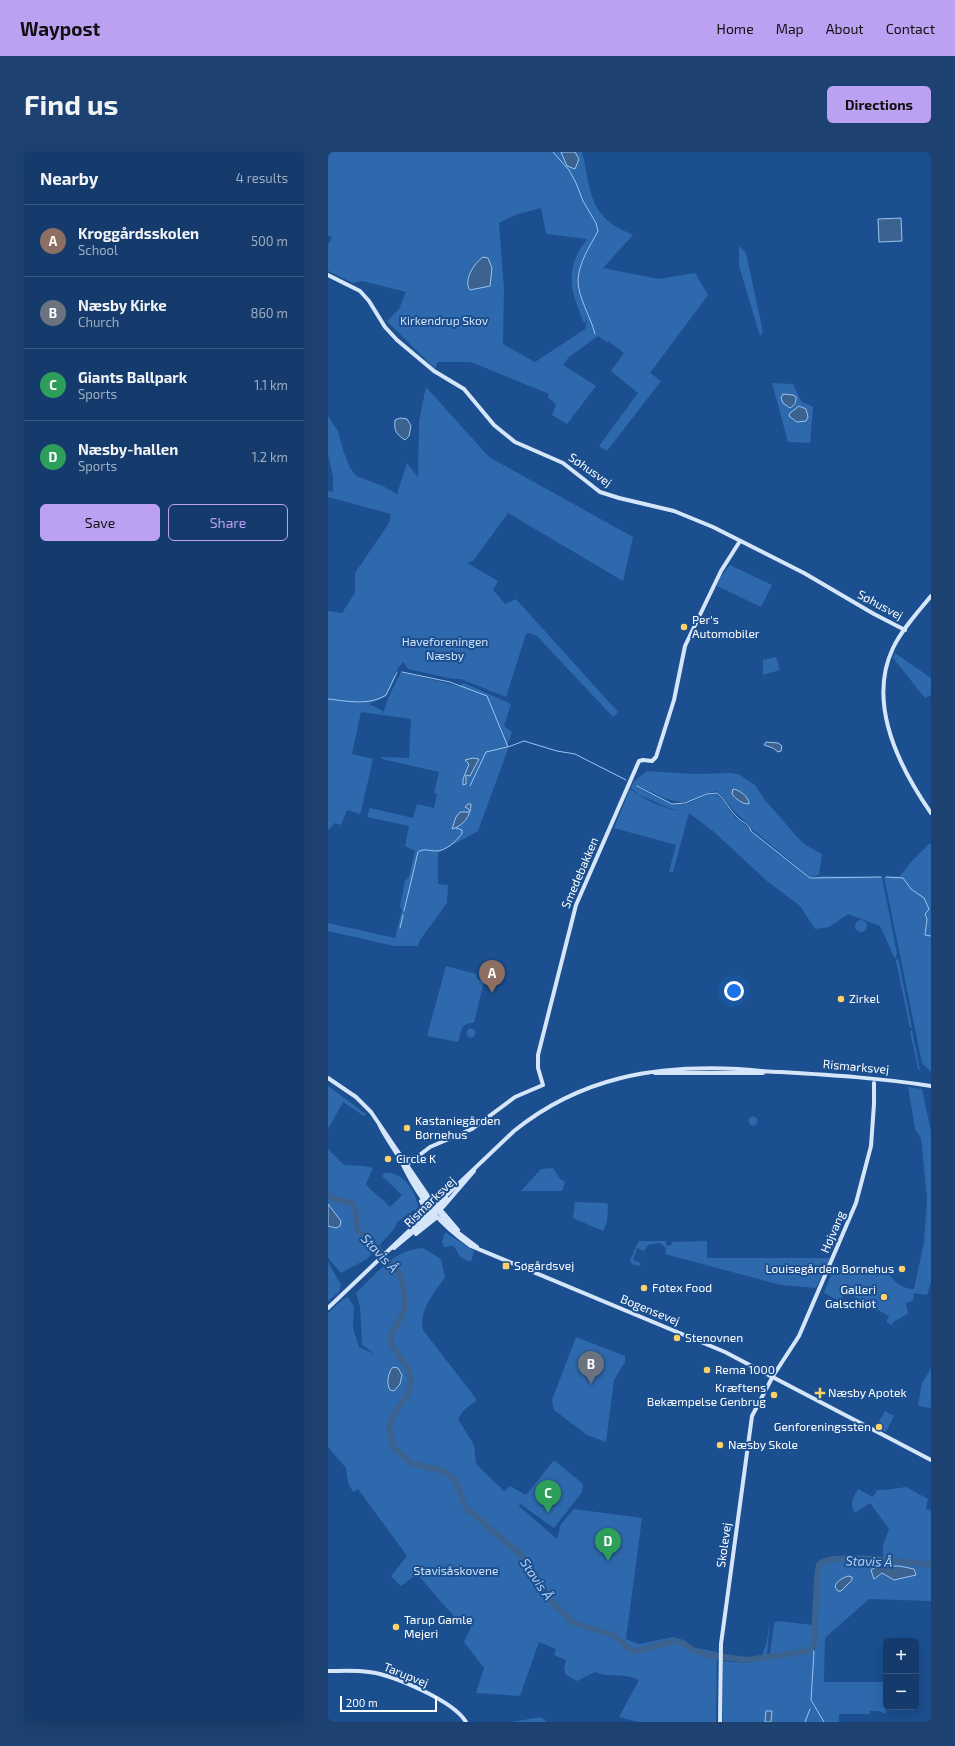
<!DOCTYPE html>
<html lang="en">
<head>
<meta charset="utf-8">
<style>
	body { margin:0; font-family:"Exo 2",sans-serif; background:#1d4271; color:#f1f3f6 }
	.controls { position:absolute; right:12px; bottom:12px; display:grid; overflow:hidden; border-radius:6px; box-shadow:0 4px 16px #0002 }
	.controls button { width:36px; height:36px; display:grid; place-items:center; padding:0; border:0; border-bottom:1px solid #33557e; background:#143b6b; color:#f1f3f6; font:20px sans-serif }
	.scale { position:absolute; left:12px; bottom:10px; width:97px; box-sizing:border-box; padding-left:4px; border:2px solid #fff; border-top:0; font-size:11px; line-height:14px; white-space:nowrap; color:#fff; -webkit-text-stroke:3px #1b4f8f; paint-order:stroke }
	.you { position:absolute; left:406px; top:839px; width:14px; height:14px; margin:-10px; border:3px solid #fff; border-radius:50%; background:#1a73e8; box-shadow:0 0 0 6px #1a73e833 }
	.badge { display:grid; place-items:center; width:26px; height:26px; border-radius:50%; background:#bca0f2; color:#fff; font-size:13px; font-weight:700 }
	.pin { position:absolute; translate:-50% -33px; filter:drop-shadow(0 1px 2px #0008) }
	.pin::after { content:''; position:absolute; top:21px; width:14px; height:12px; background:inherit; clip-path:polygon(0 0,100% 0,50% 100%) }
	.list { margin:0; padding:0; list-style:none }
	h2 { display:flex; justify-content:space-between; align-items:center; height:52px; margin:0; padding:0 16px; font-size:17px }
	h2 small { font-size:13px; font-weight:400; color:#9dadc1 }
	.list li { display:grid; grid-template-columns:26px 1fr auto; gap:12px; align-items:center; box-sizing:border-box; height:72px; padding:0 16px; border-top:1px solid #33557e }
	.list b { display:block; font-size:15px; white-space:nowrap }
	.list p { margin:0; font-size:13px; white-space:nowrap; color:#9dadc1 }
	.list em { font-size:13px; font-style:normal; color:#9dadc1 }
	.actions { display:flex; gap:8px; padding:12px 16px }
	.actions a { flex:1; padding:9px 0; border:1px solid #bca0f2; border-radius:6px; text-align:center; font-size:14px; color:#bca0f2 }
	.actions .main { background:#bca0f2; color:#111 }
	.map { position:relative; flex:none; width:603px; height:1570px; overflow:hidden; border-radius:6px }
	header { display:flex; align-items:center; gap:24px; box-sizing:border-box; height:56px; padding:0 20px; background:#bca0f2; color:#111 }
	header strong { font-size:19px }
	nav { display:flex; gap:22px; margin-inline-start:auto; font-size:14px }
	.intro { display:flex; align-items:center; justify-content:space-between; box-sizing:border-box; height:96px; padding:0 24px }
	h1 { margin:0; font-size:28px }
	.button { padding:10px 18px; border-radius:6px; background:#bca0f2; color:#111; font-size:14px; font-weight:700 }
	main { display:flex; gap:24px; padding:0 24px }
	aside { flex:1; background:#143b6b; border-radius:6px; box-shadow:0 4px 16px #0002 }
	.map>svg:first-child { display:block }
</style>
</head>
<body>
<header>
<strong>Waypost</strong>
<nav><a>Home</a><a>Map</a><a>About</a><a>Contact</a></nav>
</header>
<div class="intro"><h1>Find us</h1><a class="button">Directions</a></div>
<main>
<aside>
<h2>Nearby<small>4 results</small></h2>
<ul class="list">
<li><span class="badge" style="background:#8d6e63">A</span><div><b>Kroggårdsskolen</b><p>School</p></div><em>500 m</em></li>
<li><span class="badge" style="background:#6b7280">B</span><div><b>Næsby Kirke</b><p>Church</p></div><em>860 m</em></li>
<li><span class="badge" style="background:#2e9e5b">C</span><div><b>Giants Ballpark</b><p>Sports</p></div><em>1.1 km</em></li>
<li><span class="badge" style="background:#2e9e5b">D</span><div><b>Næsby-hallen</b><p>Sports</p></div><em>1.2 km</em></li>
</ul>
<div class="actions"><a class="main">Save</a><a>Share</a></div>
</aside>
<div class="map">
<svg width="603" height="1570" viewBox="0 0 603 1570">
	<rect width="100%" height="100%" fill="#1b4f8f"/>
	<path fill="#2e69ad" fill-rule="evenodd" d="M0,0H254C261,25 259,50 280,69C287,75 297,79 305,83L275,116L331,127L367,121L380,143L322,221L333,229L279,299L271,294L310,241L283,219L296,201L279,188L281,192L270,184L241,205L235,213L268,234L239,272L224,263L228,252L220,246L221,242L143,210H110L107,217L59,169L71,157L78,140L34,129L25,131L0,119V92L4,86L0,83ZM213,56L218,82L259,87C236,117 242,138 256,171L259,168L257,177L207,210L175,192L176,137L171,71L187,63Z
		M411,94L418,101L435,180L432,184L411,114Z
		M444,231L465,232L473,249L485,255L482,291L460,290Z
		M98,235L161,305L305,385L295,429L180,361L145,409L139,411L170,429L165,438L177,452L188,447L290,560L285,565L209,484L201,481L198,482L178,545L133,527H125L80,517L75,510L66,522L68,525L58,545L41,552L55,559V562L60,546L73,520L131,534L136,531L183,552L176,574L184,580L179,594H181L150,679L110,701V732L120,733L119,751L92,788L90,794H66L0,779V771L67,786L74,758L72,754L77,729L81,725L87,699L77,694L81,674L39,665L42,656L85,666L89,652L106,656L109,642L106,641L111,620L54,607V605L81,606L83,567L33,560L24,602L45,607L34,655L32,662L19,658L13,673L7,671L0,678V459L14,461L27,441V421L61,371L63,362L0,345V339L5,340V324L0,303V264L10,279L15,298L22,316L28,324L55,334L69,342L79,311L90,325L91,269ZM140,609H150L138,623L135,632L141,612ZM143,654L138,668L126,677L124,675L134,660L139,661L140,656Z
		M402,413L444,433L433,455L389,434L392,426Z
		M567,501L603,526V543L597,546L565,506Z
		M448,505L452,518L435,523V508Z
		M319,619L366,622L404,621L412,623L428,634L436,647L470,686L479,694L494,702L491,723L482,725L424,677C420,669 413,667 408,661C400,652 398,647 388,639C377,641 365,649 355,650C339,650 325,640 311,634L309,635L344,652L351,651L355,653L380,643L388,642C398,649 399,657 407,665C414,672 418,671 424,680L483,727L493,724L554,725L569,802L567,807L552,774L520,762L501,775L487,777L472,754L439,729L386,680L361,661L345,720H341L348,693L286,676L302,637C316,648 336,657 353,659L341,656L311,643L303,636L306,629Z
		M602,691L603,692V920L594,911L556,725L572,724L583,710Z
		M527 774a6 6 0 1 1 12 0a6 6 0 1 1-12 0Z
		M570,805L584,876H582L568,809Z
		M118,814L148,822L149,827L156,829L146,871C132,870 134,879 130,890L99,884Z
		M138.5 881a4.5 4.5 0 1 1 9 0a4.5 4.5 0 1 1-9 0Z
		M584,878L592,918L590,917L582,879Z
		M0,934L38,962L36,964L15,950L0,977Z
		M580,935L594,937L603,980V1130L599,1143L586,1141L585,1149L578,1151L580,1162L565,1170L564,1173L558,1170L561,1164L518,1140L512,1149L496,1141L507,1113L527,1118L558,1113L559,1116L557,1118C567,1129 570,1136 586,1137L596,1090L599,1047L593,986L587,977Z
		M420.5 969a4.5 4.5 0 1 1 9 0a4.5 4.5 0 1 1-9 0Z
		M0,997L16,1013L37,1014L45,1016L38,1032C45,1041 54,1046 62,1055L74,1043L54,1024L57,1021C74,1019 87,1038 90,1054L88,1059L86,1058L69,1070L67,1076L39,1107L13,1121L0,1106Z
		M225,1016L232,1027L237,1030L234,1039H193L213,1017Z
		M247,1050L278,1051L280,1053L279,1070L275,1079L245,1066Z
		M117,1080L146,1099L143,1110L132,1105L126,1094L116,1095L114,1090Z
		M312,1089H338V1094L343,1093L344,1090L379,1089V1106H502L488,1136L453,1133L348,1105L337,1102L338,1096L332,1091L320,1093L316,1099L309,1096L305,1108L313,1111L311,1114L304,1112L302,1109L310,1090Z
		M95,1096L113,1107L117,1125C106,1142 91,1157 95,1178L149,1248L135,1259L130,1267L146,1293L148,1312L176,1339L182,1334L198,1343L226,1308L255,1332L254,1340L226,1376L192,1352L191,1354L229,1387L233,1372L246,1357L314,1366L298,1487L311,1492L346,1485L358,1489L363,1495L389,1500L388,1570H310L291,1565L311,1528C295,1520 284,1527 267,1520L249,1529L238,1523L236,1517L238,1508L226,1503L228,1497L211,1490L192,1544L148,1541L156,1516L136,1490L145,1471L133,1464L129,1468L89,1422L73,1434L63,1424L79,1404L30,1337L25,1340L20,1331L18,1316L0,1295V1161L15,1147L20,1145L26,1155L25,1176L31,1195L47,1202L34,1193L32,1155L28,1141C47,1123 66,1097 95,1096Z
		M0,1110L13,1133L11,1140L0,1149Z
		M248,1185L297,1204V1210L286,1228L278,1290L259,1283L226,1258L224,1248Z
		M603,1216V1256L590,1254L594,1231Z
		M557,1259L566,1264L558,1280L548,1275Z
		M578,1335L600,1347L598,1357L603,1358V1411L555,1405V1393L561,1377L542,1351L527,1361C521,1351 525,1346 530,1337L545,1345L549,1338H556Z
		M527,1408L577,1411L603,1416V1449L541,1447L497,1486L496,1530H558V1562L550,1559H542V1562H511V1570H443L444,1560L438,1559L437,1570H395V1509L419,1511L475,1502L487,1498L492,1416C497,1405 517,1408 527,1408ZM550,1414H571L586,1417L588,1423L565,1428L555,1421L546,1427L543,1418Z
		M442,1465L439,1503L434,1504L439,1489Z
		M449,1469L485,1473L483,1494L480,1497L442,1502L446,1471Z
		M213,1565L219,1570H184Z"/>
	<path fill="#3c6290" stroke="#9cc4f0" d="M233,0H247L251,7L247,17L239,14Z
		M573,66L574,89L551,90L550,67Z
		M155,105L160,106L164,116L162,134L142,138C135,129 146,111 155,105Z
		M455,242L465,243L468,245C468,251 467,253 462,256L455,251L453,246Z
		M471,254L478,257L480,265L478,269L469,270L461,264L462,261Z
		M72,266L79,267L83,274L81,284L77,288C68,282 66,279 67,268Z
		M438,590L450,591L454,594L453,599L450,600L445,596L436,593Z
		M145,606L151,607L142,624L138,623V632L135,633V627L141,612L137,608Z
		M405,637C412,638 421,645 421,652C414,652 408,647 404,642Z
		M140,652H143C143,664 135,674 124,677L128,665L132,660H141V657L137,655Z
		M0,1052L13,1069L12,1074L8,1076L0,1074Z
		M65,1215L70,1216L74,1223L72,1232L66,1239L62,1238C58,1232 60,1220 65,1215Z
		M550,1414H571L586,1417L588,1423L566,1428L554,1421L546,1427L543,1418Z
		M520,1424L524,1425V1428L513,1439H510L507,1435C508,1429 515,1426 520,1424Z
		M438,1559H444L443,1570H437Z"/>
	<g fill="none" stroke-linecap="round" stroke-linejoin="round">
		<path stroke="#9cc4f0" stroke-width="1" d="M225,0L241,18L248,31L255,49L268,71L270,79C262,94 251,110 250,128C250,146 263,165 267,182
			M74,520L122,530L159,544L180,595L196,589L229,599L247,602L298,628
			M0,547C20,549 40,554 58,543L69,520
			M142,634L158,600L179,595
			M309,634L344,652L357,651L379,642L389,641C398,648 401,658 410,666C415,671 421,671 423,679L482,726L553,725
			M558,725L575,726L583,737L596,746L601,757L597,762L599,767L597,783L603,784
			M76,759L90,700C95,696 102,699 108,699C118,699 130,688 134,681V678L128,676
			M72,776L75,763
			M484,1497L486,1500L483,1548L496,1570
			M477,1570L482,1557"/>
		<path stroke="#3c6290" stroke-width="6" d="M0,1042L5,1047L24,1051L27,1055L29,1077L49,1096L71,1121L75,1131L77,1152L75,1162L63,1183V1191L72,1206L80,1216L83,1231L78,1246L68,1258L63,1270L61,1278L66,1296L85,1312L113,1318L120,1322L128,1330L138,1356L193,1403L221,1447L246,1471L285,1483L303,1498L308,1499L347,1489L354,1491L365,1498L380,1503L419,1508L480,1499L486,1493C487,1482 488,1417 491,1413C501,1399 585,1411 603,1413"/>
		<path stroke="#d6e6fa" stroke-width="4" d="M0,123L32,139L41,149L57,175L69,188L106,219L136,237L166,273L187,290L235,311L272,340L291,346L346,359L385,375L476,421L546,462L577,478
			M603,444C590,460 574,477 565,496C539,551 571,615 603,661
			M327,921H435
			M0,926L28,945L43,960L113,1063L124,1076L149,1095
			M51,972C58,987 69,1000 76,1015C93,1049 111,1072 143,1094L397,1200L603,1308
			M76,1015L102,995L144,977L187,945L215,933L210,916V903L248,753L311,609L315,608L324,609L328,605L346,548L357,494L393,419L412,389
			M80,1020L105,1056
			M93,1049L99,1061
			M112,1057L130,1078
			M107,1059L119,1047
			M92,1072L105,1060
			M88,1082L108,1066
			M66,1096L115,1055L146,1019
			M0,1156L186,979C253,925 327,913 410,917C425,918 439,920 453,920C503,923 553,926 603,934
			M0,1519C13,1519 27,1518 41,1520C65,1523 126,1549 138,1570
			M392,1570L393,1492L424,1264L445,1224L471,1184L528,1051L543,994L546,952V931"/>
	</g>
	<g fill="#ffd166" stroke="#1b4f8f" stroke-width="1.5">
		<circle cx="356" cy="475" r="4"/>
		<circle cx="513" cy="847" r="4"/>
		<circle cx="79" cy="976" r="4"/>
		<circle cx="60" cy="1007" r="4"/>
		<rect x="174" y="1110" width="8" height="8" rx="2"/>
		<circle cx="574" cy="1117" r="4"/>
		<circle cx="316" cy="1136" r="4"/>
		<circle cx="556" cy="1145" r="4"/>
		<circle cx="349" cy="1186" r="4"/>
		<circle cx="379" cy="1218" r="4"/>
		<path d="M490 1235h4v4h4v4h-4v4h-4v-4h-4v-4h4z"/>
		<circle cx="446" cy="1243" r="4"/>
		<circle cx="551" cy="1275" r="4"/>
		<circle cx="392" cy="1293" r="4"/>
		<circle cx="68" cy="1475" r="4"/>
	</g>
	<g text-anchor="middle" stroke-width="4" stroke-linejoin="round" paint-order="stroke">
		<g font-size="12" fill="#cfe3fa" stroke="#1b4f8f">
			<text x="116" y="173">Kirkendrup Skov</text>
			<text x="117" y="494">Haveforeningen<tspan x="117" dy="14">Næsby</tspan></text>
			<text x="128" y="1423">Stavisåskovene</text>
		</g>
		<g font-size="12" fill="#fff" stroke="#1b4f8f">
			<text transform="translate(262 318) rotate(35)" y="4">Søhusvej</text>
			<text transform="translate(552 453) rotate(28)" y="4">Søhusvej</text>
			<text transform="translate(252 721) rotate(-67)" y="4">Smedebakken</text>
			<text transform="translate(528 915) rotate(5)" y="4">Rismarksvej</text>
			<text transform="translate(102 1050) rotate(-44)" y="4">Rismarksvej</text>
			<text transform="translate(505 1080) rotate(-67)" y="4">Højvang</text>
			<text transform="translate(322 1158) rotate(22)" y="4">Bogensevej</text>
			<text transform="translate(396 1393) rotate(-82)" y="4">Skolevej</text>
			<text transform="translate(78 1523) rotate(22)" y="4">Tarupvej</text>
		</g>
		<g font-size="12" fill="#fff" stroke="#1b4f8f" text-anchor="start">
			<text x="364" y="472">Per's<tspan x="364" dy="14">Automobiler</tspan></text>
			<text x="521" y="851">Zirkel</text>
			<text x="87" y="973">Kastaniegården<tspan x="87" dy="14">Børnehus</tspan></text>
			<text x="68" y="1011">Circle K</text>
			<text x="186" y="1118">Søgårdsvej</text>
			<text x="566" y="1121" text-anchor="end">Louisegården Børnehus</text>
			<text x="324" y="1140">Føtex Food</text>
			<text x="548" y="1142" text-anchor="end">Galleri<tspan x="548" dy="14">Galschiøt</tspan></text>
			<text x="357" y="1190">Stenovnen</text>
			<text x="387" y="1222">Rema 1000</text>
			<text x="438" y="1240" text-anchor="end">Kræftens<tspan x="438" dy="14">Bekæmpelse Genbrug</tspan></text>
			<text x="500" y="1245">Næsby Apotek</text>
			<text x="543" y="1279" text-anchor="end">Genforeningssten</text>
			<text x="400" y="1297">Næsby Skole</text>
			<text x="76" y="1472">Tarup Gamle<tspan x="76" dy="14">Mejeri</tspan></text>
		</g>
		<g font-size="13" font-style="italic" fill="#b5d3f5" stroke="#1b4f8f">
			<text transform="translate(52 1101) rotate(47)" y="5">Stavis Å</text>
			<text transform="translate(541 1409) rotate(2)" y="5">Stavis Å</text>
			<text transform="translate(209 1427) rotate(56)" y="5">Stavis Å</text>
		</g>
	</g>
</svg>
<div class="controls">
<button>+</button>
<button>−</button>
</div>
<div class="scale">200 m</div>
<div class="you"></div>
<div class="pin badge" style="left:164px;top:841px;background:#8d6e63">A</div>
<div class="pin badge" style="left:263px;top:1232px;background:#6b7280">B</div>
<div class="pin badge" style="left:220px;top:1361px;background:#2e9e5b">C</div>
<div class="pin badge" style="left:280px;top:1409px;background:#2e9e5b">D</div>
</div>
</main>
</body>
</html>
